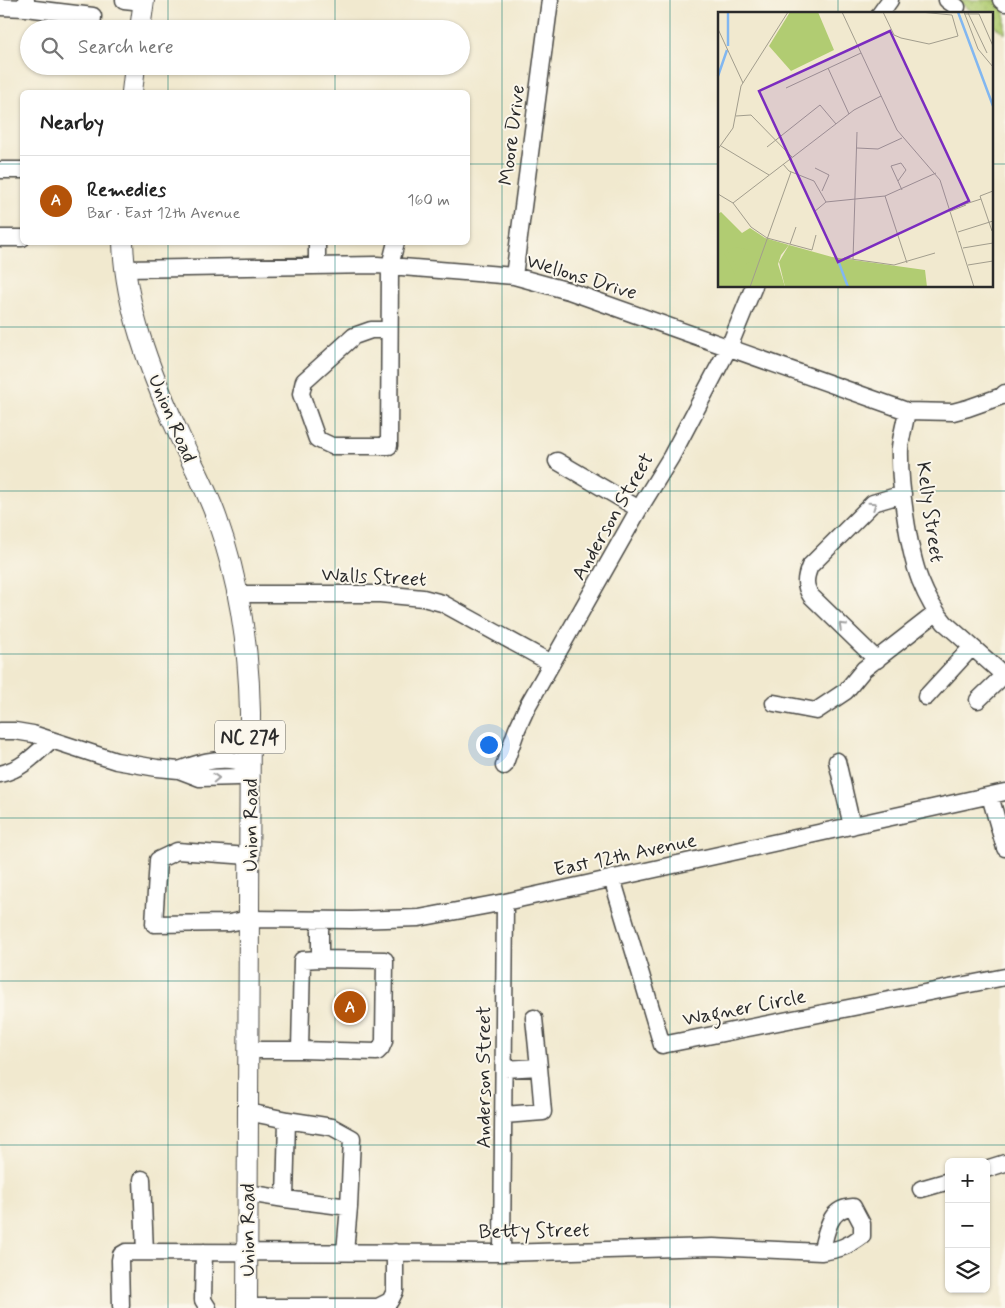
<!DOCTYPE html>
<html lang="en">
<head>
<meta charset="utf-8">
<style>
	body { margin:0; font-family:Mynerve,sans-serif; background:#f2f2f2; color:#222 }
	.controls { position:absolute; right:15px; bottom:15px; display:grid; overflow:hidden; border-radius:8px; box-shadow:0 1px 4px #0004 }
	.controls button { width:45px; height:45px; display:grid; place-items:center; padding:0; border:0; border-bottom:1px solid #e0e0e0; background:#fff; color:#222; font:25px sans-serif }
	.you { position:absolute; left:488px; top:744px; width:18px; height:18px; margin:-12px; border:4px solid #fff; border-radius:50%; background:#1a73e8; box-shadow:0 0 0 8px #1a73e833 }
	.badge { display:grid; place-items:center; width:32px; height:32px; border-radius:50%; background:#b45309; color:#fff; font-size:16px; font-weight:700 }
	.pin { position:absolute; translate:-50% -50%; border:2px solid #fff; box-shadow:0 1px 5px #0006 }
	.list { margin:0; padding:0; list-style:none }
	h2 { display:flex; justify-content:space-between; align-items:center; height:65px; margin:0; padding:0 20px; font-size:21px }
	h2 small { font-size:16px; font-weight:400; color:#767676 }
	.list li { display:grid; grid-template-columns:32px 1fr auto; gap:15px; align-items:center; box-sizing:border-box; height:90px; padding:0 20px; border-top:1px solid #e0e0e0 }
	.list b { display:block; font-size:19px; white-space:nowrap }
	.list p { margin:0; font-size:16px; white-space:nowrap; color:#767676 }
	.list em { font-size:16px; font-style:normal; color:#767676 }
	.icon { flex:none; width:28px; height:28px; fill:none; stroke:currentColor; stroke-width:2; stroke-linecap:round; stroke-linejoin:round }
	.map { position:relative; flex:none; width:1005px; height:1308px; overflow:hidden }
	.search { position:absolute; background:#fff; box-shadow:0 1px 4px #0004; left:20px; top:20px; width:450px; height:55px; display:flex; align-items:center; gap:12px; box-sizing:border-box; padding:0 18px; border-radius:28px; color:#767676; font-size:19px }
	.panel { position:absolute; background:#fff; box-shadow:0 1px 4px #0004; left:20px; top:90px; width:450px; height:155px; border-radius:8px }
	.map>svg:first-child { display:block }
</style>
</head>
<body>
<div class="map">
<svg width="1005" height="1308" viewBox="0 0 1005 1308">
	<defs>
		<pattern id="grass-dots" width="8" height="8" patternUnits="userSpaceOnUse" patternTransform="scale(1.25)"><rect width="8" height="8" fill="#b1cc72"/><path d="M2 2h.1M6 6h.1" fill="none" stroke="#98af63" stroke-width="1.8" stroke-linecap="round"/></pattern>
	</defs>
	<rect width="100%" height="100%" fill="#fbf7ec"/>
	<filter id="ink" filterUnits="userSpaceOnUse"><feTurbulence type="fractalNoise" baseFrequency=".02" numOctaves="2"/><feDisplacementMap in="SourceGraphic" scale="10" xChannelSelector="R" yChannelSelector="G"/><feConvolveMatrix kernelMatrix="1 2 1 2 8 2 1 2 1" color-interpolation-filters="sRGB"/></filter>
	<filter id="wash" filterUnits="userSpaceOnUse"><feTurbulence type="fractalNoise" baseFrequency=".0096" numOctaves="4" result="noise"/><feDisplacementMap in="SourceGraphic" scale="20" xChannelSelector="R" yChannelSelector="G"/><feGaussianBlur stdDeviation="1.12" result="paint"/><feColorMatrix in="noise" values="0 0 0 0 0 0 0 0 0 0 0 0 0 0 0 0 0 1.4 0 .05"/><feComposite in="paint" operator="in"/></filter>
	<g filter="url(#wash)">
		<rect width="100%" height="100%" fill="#f1e9cf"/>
		<path fill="url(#grass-dots)" stroke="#6e7c4e" d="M956,0H1005V34L991,24V14H976Z"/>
	</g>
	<g filter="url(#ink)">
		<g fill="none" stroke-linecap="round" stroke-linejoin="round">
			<g stroke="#494844" stroke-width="19">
				<path id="minor" d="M124,0L143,2
					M947,0L957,7
					M1001,0L1005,3
					M0,7L26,8V0
					M26,8L93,16L92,29
					M880,14L890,0
					M0,170H22
					M0,238H22
					M317,266V242
					M126,269L377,265L514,276L569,291L907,411L953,412L968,408L1002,396L1005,393
					M514,276L550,0
					M389,330H371L354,336L304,381L301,394L317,439L332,446H389L390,266L396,242
					M907,411C905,423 901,436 900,448C899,482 908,549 920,580C926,595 934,611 945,623L1005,676
					M557,461L639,509
					M238,594H380L423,598L442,603L551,663
					M877,660L811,596C804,585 805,578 810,566L873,503L903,494
					M926,697L971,648
					M978,700L1004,675
					M774,703L816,711L846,691L864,669L936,613
					M0,731H15L33,734L116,761L157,768L179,770L200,778L238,777L250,765C227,755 202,761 179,770
					M837,761L852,826
					M504,766L517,729L528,705L639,509L671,457L729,347L754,286
					M0,774C22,769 35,755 51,740
					M990,796L1005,848
					M249,856L177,851L158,860L154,924L229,923L249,919L352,920L419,918L505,902L1005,792
					M612,878L662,1045L1005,977
					M534,1018L539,1067
					M248,1050H300L302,960L320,959V920
					M300,1050L377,1052L381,1048L384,1041L385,960L320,959
					M504,1115L543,1112L539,1067L504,1069
					M287,1120L332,1127L352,1138L349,1207L345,1252
					M986,1169L1005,1163
					M142,1179L145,1252
					M921,1189L949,1181
					M247,1193L285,1199L287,1120L248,1112
					M285,1199L349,1207
					M204,1252L203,1300L208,1308
					M502,1253L505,902
					M121,1306L120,1260L121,1255L126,1252L502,1253L713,1247L821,1252C838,1250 849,1246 862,1236V1224L853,1207C828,1208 827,1232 821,1252
					M247,1307H378L390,1301L395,1291V1252"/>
			</g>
			<g stroke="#494844" stroke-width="22">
				<path id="major" d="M140,29L144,0
					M132,92L135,66
					M123,242C125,306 150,371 176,428C189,458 206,487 217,519C239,581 249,647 250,713L247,1308"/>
			</g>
			<use href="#minor" stroke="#fff" stroke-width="16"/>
			<use href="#major" stroke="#fff" stroke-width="20"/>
		</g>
		<defs><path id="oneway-chevron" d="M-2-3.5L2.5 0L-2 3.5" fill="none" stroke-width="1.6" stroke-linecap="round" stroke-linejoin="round" transform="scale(1.25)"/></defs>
		<g stroke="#a0a0a0">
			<use href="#oneway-chevron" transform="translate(873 505) rotate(-34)"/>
			<use href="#oneway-chevron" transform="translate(842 626) rotate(-136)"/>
			<use href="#oneway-chevron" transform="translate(216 778) rotate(-2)"/>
		</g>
	</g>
	<path fill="none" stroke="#0f766e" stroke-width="1" stroke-opacity="0.55" d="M168,0V29M335,0V29M502,0V1308M670,0V1308M838,0V14M168,66V92M335,66V92M0,164H22M468,164H719M991,164H1005M168,242V1308M335,242V1308M838,286V1308M0,327H1005M0,491H1005M0,654H1005M0,818H1005M0,981H1005M0,1145H1005"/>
	<g text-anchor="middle" stroke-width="4" stroke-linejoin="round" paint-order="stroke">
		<rect fill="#fbf7ec" stroke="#696865" stroke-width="1" x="215" y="720.5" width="70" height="33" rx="4"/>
		<g font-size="19" font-weight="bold" fill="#2b2b2b">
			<text x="250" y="744">NC 274</text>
		</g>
		<g font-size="20" fill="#2b2b2b" stroke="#fbf7ec">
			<text transform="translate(511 135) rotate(-83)" y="7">Moore Drive</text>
			<text transform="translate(582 276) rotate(17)" y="7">Wellons Drive</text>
			<text transform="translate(173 418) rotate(67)" y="7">Union Road</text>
			<text transform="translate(931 512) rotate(82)" y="7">Kelly Street</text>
			<text transform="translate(612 516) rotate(-60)" y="7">Anderson Street</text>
			<text transform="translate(374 576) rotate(3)" y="7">Walls Street</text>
			<text transform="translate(250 825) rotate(-90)" y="7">Union Road</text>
			<text transform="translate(625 854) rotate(-12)" y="7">East 12th Avenue</text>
			<text transform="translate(744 1007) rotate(-11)" y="7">Wagner Circle</text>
			<text transform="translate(483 1077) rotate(-90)" y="7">Anderson Street</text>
			<text transform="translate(247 1230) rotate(-90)" y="7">Union Road</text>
			<text transform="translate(534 1230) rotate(-1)" y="7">Betty Street</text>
		</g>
	</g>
	<g transform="translate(718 12)">
		<rect width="275" height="275" fill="#f1e9cf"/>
		<path d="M71,233L114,245L207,258L209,275H67L61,250Z" fill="#b1cc72"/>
		<path d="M72,0H100L116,38L73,59L51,34Z" fill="#b1cc72"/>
		<path d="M3,200L24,221L32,216L47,226L71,233L63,243L60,252L67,275H0V202Z" fill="#b1cc72"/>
		<path d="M18,235L31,238L39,246L20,257L9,238ZM6,241L17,263L26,275H0V245Z" fill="#b1cc72"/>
		<path fill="none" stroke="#82b7f0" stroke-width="2.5" d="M10,0V34M240,0L275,94M0,64L9,38M121,251L130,275"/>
		<path fill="none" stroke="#a29d8d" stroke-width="1" d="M124,0L179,118L222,168L256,275M165,0L176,23L183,26L211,32L240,24L234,3L202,0M246,0L260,37L275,55M250,1L269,41M246,2H261L275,34M0,17L25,71M110,56L131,102M68,76L143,41M18,104L33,103L74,145M3,134L51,163M49,135L102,93L118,112M139,136L160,137L184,126M0,137L15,116L23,74L70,0M65,152L71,159L96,169L108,190M97,156L111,163L104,179M180,169L188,158L183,151L173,154L184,178M0,182L15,191L33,215L49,226L94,238L98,223M167,184L189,251M15,191L136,98L163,84M232,197L263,187M233,199L248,193M96,200L108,190L167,184L218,161M274,219L262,184L275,179M240,220L275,209M72,232L78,215M245,236L275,231M126,246L176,253L217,241M135,247L139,120M250,253L275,249M32,275L73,160"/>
		<path fill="#7b2cbf" fill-opacity="0.15" stroke="#7b2cbf" stroke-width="2.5" d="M172,19L251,189L120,250L41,79Z"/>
		<rect width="275" height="275" fill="none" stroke="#2b2b2b" stroke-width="2.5"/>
	</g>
</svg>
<div class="controls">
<button>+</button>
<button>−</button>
<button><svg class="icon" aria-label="layers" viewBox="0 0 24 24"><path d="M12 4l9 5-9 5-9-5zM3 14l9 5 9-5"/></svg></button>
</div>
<div class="you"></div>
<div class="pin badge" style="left:350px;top:1007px">A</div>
<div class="search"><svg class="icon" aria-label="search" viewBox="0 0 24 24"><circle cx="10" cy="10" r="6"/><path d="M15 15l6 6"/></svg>Search here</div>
<section class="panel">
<h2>Nearby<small></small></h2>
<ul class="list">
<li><span class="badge">A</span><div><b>Remedies</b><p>Bar · East 12th Avenue</p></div><em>160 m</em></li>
</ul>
</section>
</div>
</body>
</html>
